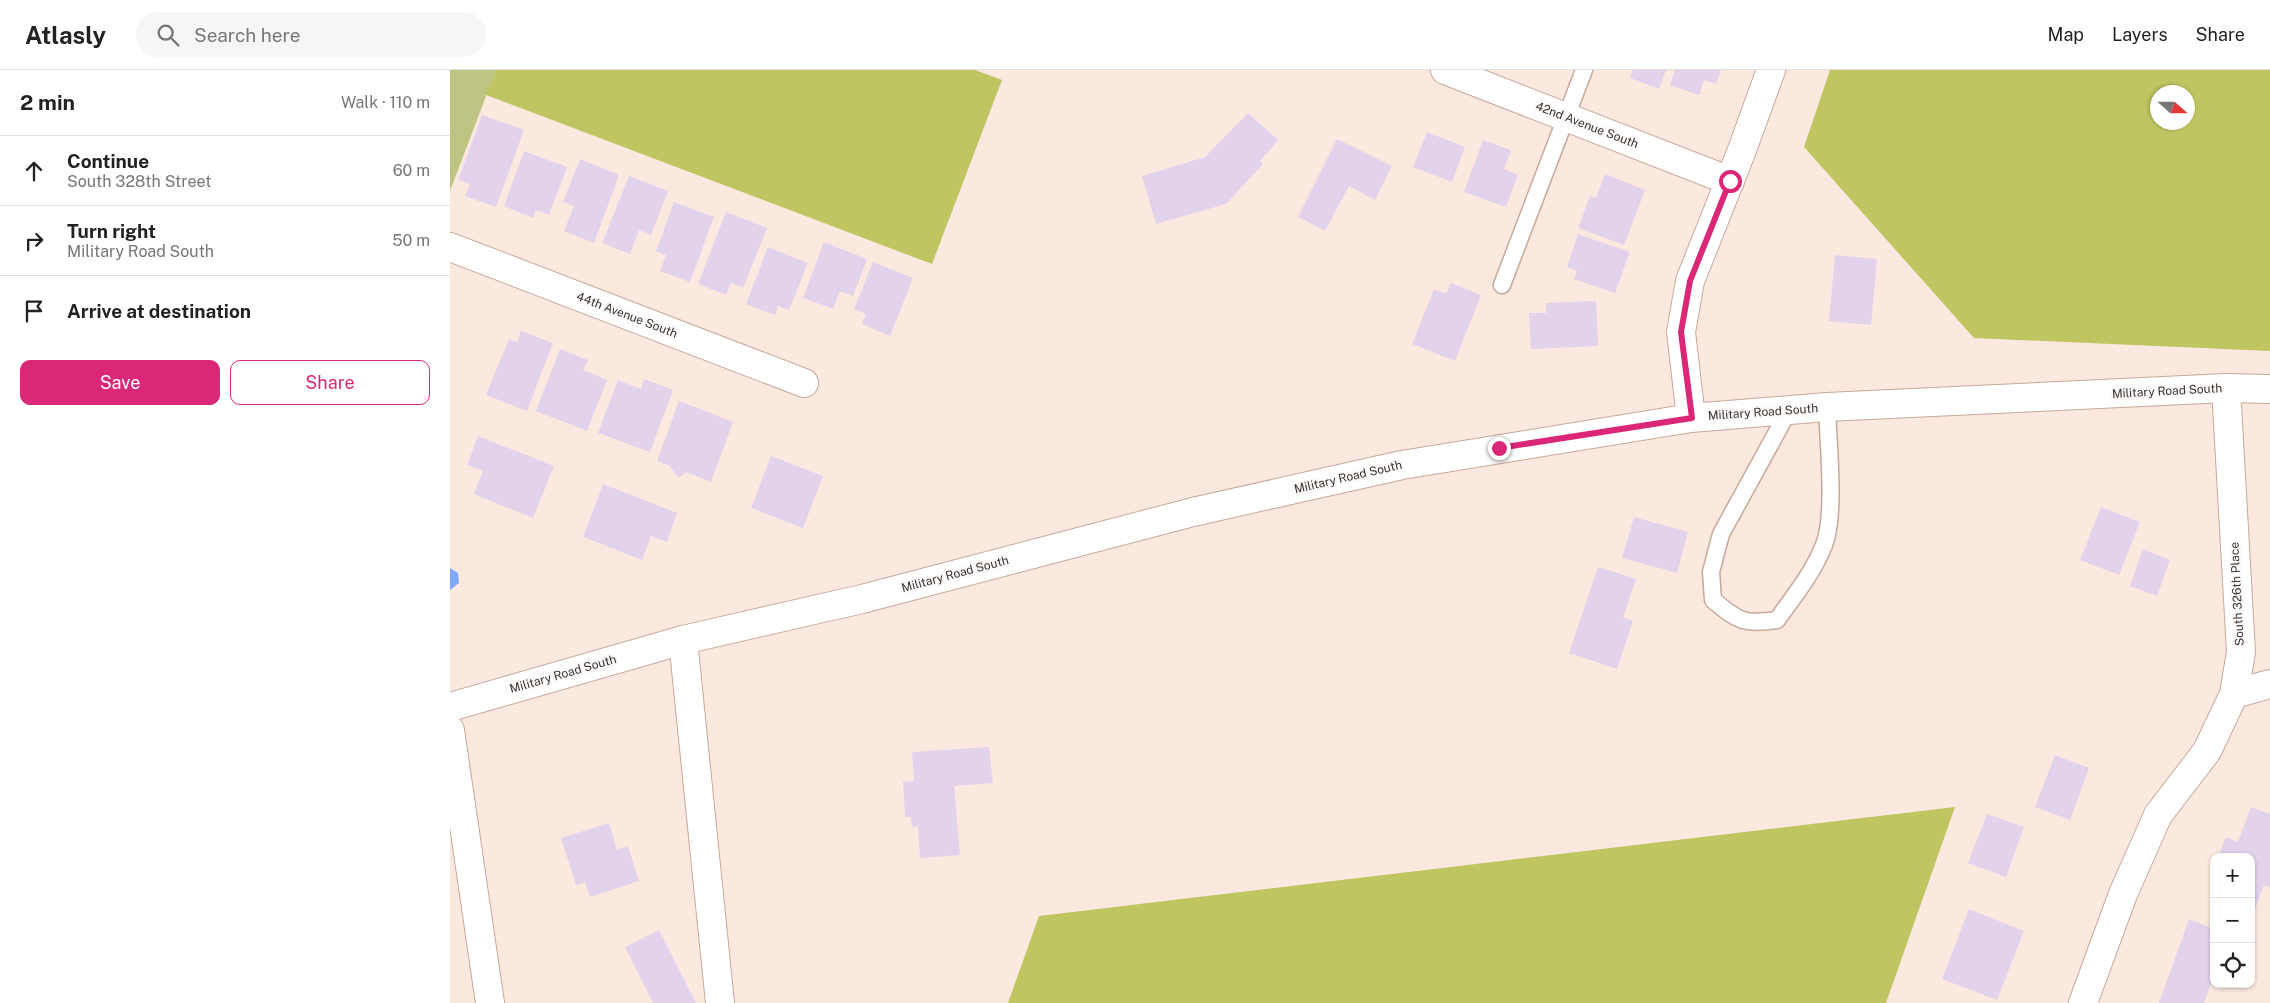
<!DOCTYPE html>
<html lang="en">
<head>
<meta charset="utf-8">
<style>
	body { margin:0; font-family:"Public Sans",sans-serif; background:#f6f6f6; color:#222 }
	.controls { position:absolute; right:15px; bottom:15px; display:grid; overflow:hidden; border-radius:10px; box-shadow:0 1px 4px #0004 }
	.controls button { width:45px; height:45px; display:grid; place-items:center; padding:0; border:0; border-bottom:1px solid #e0e0e0; background:#fff; color:#222; font:25px sans-serif }
	.compass { position:absolute; left:1700px; top:15px; width:45px; height:45px; border-radius:50%; background:#fff; box-shadow:0 1px 4px #0004; rotate:111deg }
	.stop { position:absolute; width:15px; height:15px; margin:-11px; border:4px solid #db2777; border-radius:50%; background:#fff }
	.stop.end { background:#db2777; border-color:#fff; box-shadow:0 1px 5px #0008 }
	.list { margin:0; padding:0; list-style:none }
	h2 { display:flex; justify-content:space-between; align-items:center; height:65px; margin:0; padding:0 20px; font-size:21px }
	h2 small { font-size:16px; font-weight:400; color:#767676 }
	.list li { display:grid; grid-template-columns:32px 1fr auto; gap:15px; align-items:center; box-sizing:border-box; height:70px; padding:0 20px; border-top:1px solid #e0e0e0 }
	.list b { display:block; font-size:19px; white-space:nowrap }
	.list p { margin:0; font-size:16px; white-space:nowrap; color:#767676 }
	.list em { font-size:16px; font-style:normal; color:#767676 }
	.actions { display:flex; gap:10px; padding:15px 20px }
	.actions a { flex:1; padding:11px 0; border:1px solid #db2777; border-radius:10px; text-align:center; font-size:18px; color:#db2777 }
	.actions .main { background:#db2777; color:#fff }
	.icon { flex:none; width:28px; height:28px; fill:none; stroke:currentColor; stroke-width:2; stroke-linecap:round; stroke-linejoin:round }
	.map { position:relative; flex:none; width:1820px; height:933px; overflow:hidden }
	header { display:flex; align-items:center; gap:30px; box-sizing:border-box; height:70px; padding:0 25px; background:#fff; border-bottom:1px solid #e0e0e0 }
	header strong { font-size:24px }
	nav { display:flex; gap:28px; margin-inline-start:auto; font-size:18px }
	.search { width:350px; height:45px; background:#f6f6f6; display:flex; align-items:center; gap:12px; box-sizing:border-box; padding:0 18px; border-radius:28px; color:#767676; font-size:19px }
	main { display:flex }
	aside { flex:1; background:#fff }
	.map>svg:first-child { display:block }
</style>
</head>
<body>
<header>
<strong>Atlasly</strong>
<div class="search"><svg class="icon" aria-label="search" viewBox="0 0 24 24"><circle cx="10" cy="10" r="6"/><path d="M15 15l6 6"/></svg>Search here</div>
<nav><a>Map</a><a>Layers</a><a>Share</a></nav>
</header>
<main>
<aside>
<h2>2 min<small>Walk · 110 m</small></h2>
<ul class="list">
<li><svg class="icon" aria-label="ahead" viewBox="0 0 24 24"><path d="M12 20V5M6 11l6-6 6 6"/></svg><div><b>Continue</b><p>South 328th Street</p></div><em>60 m</em></li>
<li><svg class="icon" aria-label="right" viewBox="0 0 24 24"><path d="M7 20v-9h11M14 6l5 5-5 5"/></svg><div><b>Turn right</b><p>Military Road South</p></div><em>50 m</em></li>
<li><svg class="icon" aria-label="arrive" viewBox="0 0 24 24"><path d="M6 21V4h12l-3 4 3 4H6"/></svg><div><b>Arrive at destination</b></div></li>
</ul>
<div class="actions"><a class="main">Save</a><a>Share</a></div>
</aside>
<div class="map">
<svg width="1820" height="933" viewBox="0 0 1820 933">
	<rect width="100%" height="100%" fill="#fbe9e0"/>
	<path fill="#bec481" d="M0,0H46L0,121Z"/>
	<path fill="#bec561" fill-rule="evenodd" d="M46,0H525L552,10L482,194L36,25Z
		M1380,0H1820V281L1524,268L1354,77ZM1738,22V52H1708V22Z
		M1505,737L1436,933H558L589,846Z"/>
	<path fill="#80a8f8" d="M0,498L8,503L9,513L0,520Z"/>
	<path fill="#e2d2ec" d="M1183,0H1216L1209,19L1180,8Z
		M1225,0H1271L1266,14L1254,10L1249,25L1220,15Z
		M798,43L828,70L810,91L813,94L776,134L706,154L692,106L755,87Z
		M32,45L74,60L46,137L15,126L20,114L8,110Z
		M977,62L1015,77L1002,112L963,97Z
		M887,69L942,96L925,130L899,116L875,161L848,147Z
		M1033,70L1061,80L1054,99L1068,105L1056,137L1014,122Z
		M74,81L117,97L99,145L86,140L83,148L54,136Z
		M130,89L169,105L144,173L114,161L124,136L113,132Z
		M1155,104L1195,120L1174,175L1128,158L1140,126L1146,128Z
		M179,106L218,121L201,165L189,160L180,184L152,173Z
		M224,132L264,147L240,212L210,201L216,185L206,181Z
		M276,142L317,158L293,218L281,213L276,225L248,214Z
		M1128,164L1180,182L1165,223L1124,209L1127,201L1117,197Z
		M374,172L417,189L403,226L390,221L383,239L353,228Z
		M318,177L358,193L339,240L328,236L325,245L296,234Z
		M1385,185L1427,189L1421,255L1379,251Z
		M423,192L463,208L440,266L412,254L416,244L404,239Z
		M1001,213L1031,225L1005,291L962,274L984,219L996,224Z
		M1146,231L1148,276L1081,279L1079,243H1096V233Z
		M71,261L103,273L77,341L36,325L59,269L67,272Z
		M110,279L138,290L133,300L157,310L137,361L86,341Z
		M194,309L223,320L200,382L148,363L168,310L191,319Z
		M229,331L283,352L261,412L236,402L228,408L220,396L207,391Z
		M28,366L104,396L83,448L24,424L33,401L17,395Z
		M321,386L373,406L353,458L301,438Z
		M153,414L227,443L217,472L201,466L192,490L133,467Z
		M1651,437L1690,452L1669,505L1630,490Z
		M1184,447L1238,462L1227,503L1172,488Z
		M1693,479L1720,490L1707,526L1680,516Z
		M1148,497L1186,509L1173,547L1183,551L1167,599L1119,583Z
		M539,677L543,713L504,716L510,785L470,788L468,756L462,757L461,747H455L453,712L464,711L462,682Z
		M1605,685L1639,698L1620,750L1585,737Z
		M1801,737L1820,744V817L1814,815L1801,850V787H1768L1776,767L1788,772Z
		M1537,744L1574,757L1556,807L1518,793Z
		M159,753L167,780L178,776L189,811L140,827L135,812L126,815L111,768Z
		M1519,839L1574,861L1547,930L1492,909Z
		M1739,849L1764,859V906L1754,933H1709Z
		M209,860L246,933H203L175,877Z"/>
	<g fill="none" stroke-linecap="round" stroke-linejoin="round">
		<g stroke="#c6a99a" stroke-width="19">
			<path id="lane" d="M1052,215L1134,0
				M1339,340L1271,464L1261,502L1263,530C1288,551 1294,555 1327,550C1344,526 1363,503 1374,475C1386,445 1378,372 1377,337"/>
		</g>
		<g stroke="#c6a99a" stroke-width="30">
			<path id="street" d="M995,0L1280,111
				M0,177L354,313
				M233,570L270,933
				M1784,624L1820,614
				M0,660L40,933
				M1633,933L1673,824L1708,745L1757,681L1784,624L1791,582L1776,318"/>
		</g>
		<g stroke="#c6a99a" stroke-width="30">
			<path id="secondary" d="M1241,348L1231,262L1240,211L1292,80L1321,0
				M0,637L233,570L412,529L743,442L952,395L1241,348L1377,337L1776,318L1820,319"/>
		</g>
		<use href="#lane" stroke="#fff" stroke-width="16"/>
		<use href="#street" stroke="#fff" stroke-width="28"/>
		<use href="#secondary" stroke="#fff" stroke-width="28"/>
	</g>
	<g fill="none" stroke-linecap="round" stroke-linejoin="round">
		<path stroke="#db2777" stroke-width="6" d="M1049,378L1242,348L1231,262L1240,211L1280,111"/>
	</g>
	<g text-anchor="middle" stroke-width="5" stroke-linejoin="round" paint-order="stroke">
		<g font-size="12" fill="#3c302a" stroke="#fafafa">
			<text transform="translate(1137 55) rotate(21)" y="4">42nd Avenue South</text>
			<text transform="translate(177 245) rotate(21)" y="4">44th Avenue South</text>
			<text transform="translate(1717 321) rotate(-3)" y="4">Military Road South</text>
			<text transform="translate(1313 342) rotate(-4)" y="4">Military Road South</text>
			<text transform="translate(898 407) rotate(-13)" y="4">Military Road South</text>
			<text transform="translate(505 504) rotate(-15)" y="4">Military Road South</text>
			<text transform="translate(1787 524) rotate(-93)" y="4">South 326th Place</text>
			<text transform="translate(113 604) rotate(-16)" y="4">Military Road South</text>
		</g>
	</g>
</svg>
<div class="controls">
<button>+</button>
<button>−</button>
<button><svg class="icon" aria-label="locate" viewBox="0 0 24 24"><circle cx="12" cy="12" r="6"/><path d="M12 2v4M12 18v4M2 12h4M18 12h4"/></svg></button>
</div>
<svg class="compass" viewBox="-18 -18 36 36"><path d="M0-13l5 13h-10z" fill="#e53935"/><path d="M0 13l5-13h-10z" fill="#767676"/></svg>
<div class="stop" style="left:1280px;top:111px"></div>
<div class="stop end" style="left:1049px;top:378px"></div>
</div>
</main>
</body>
</html>
